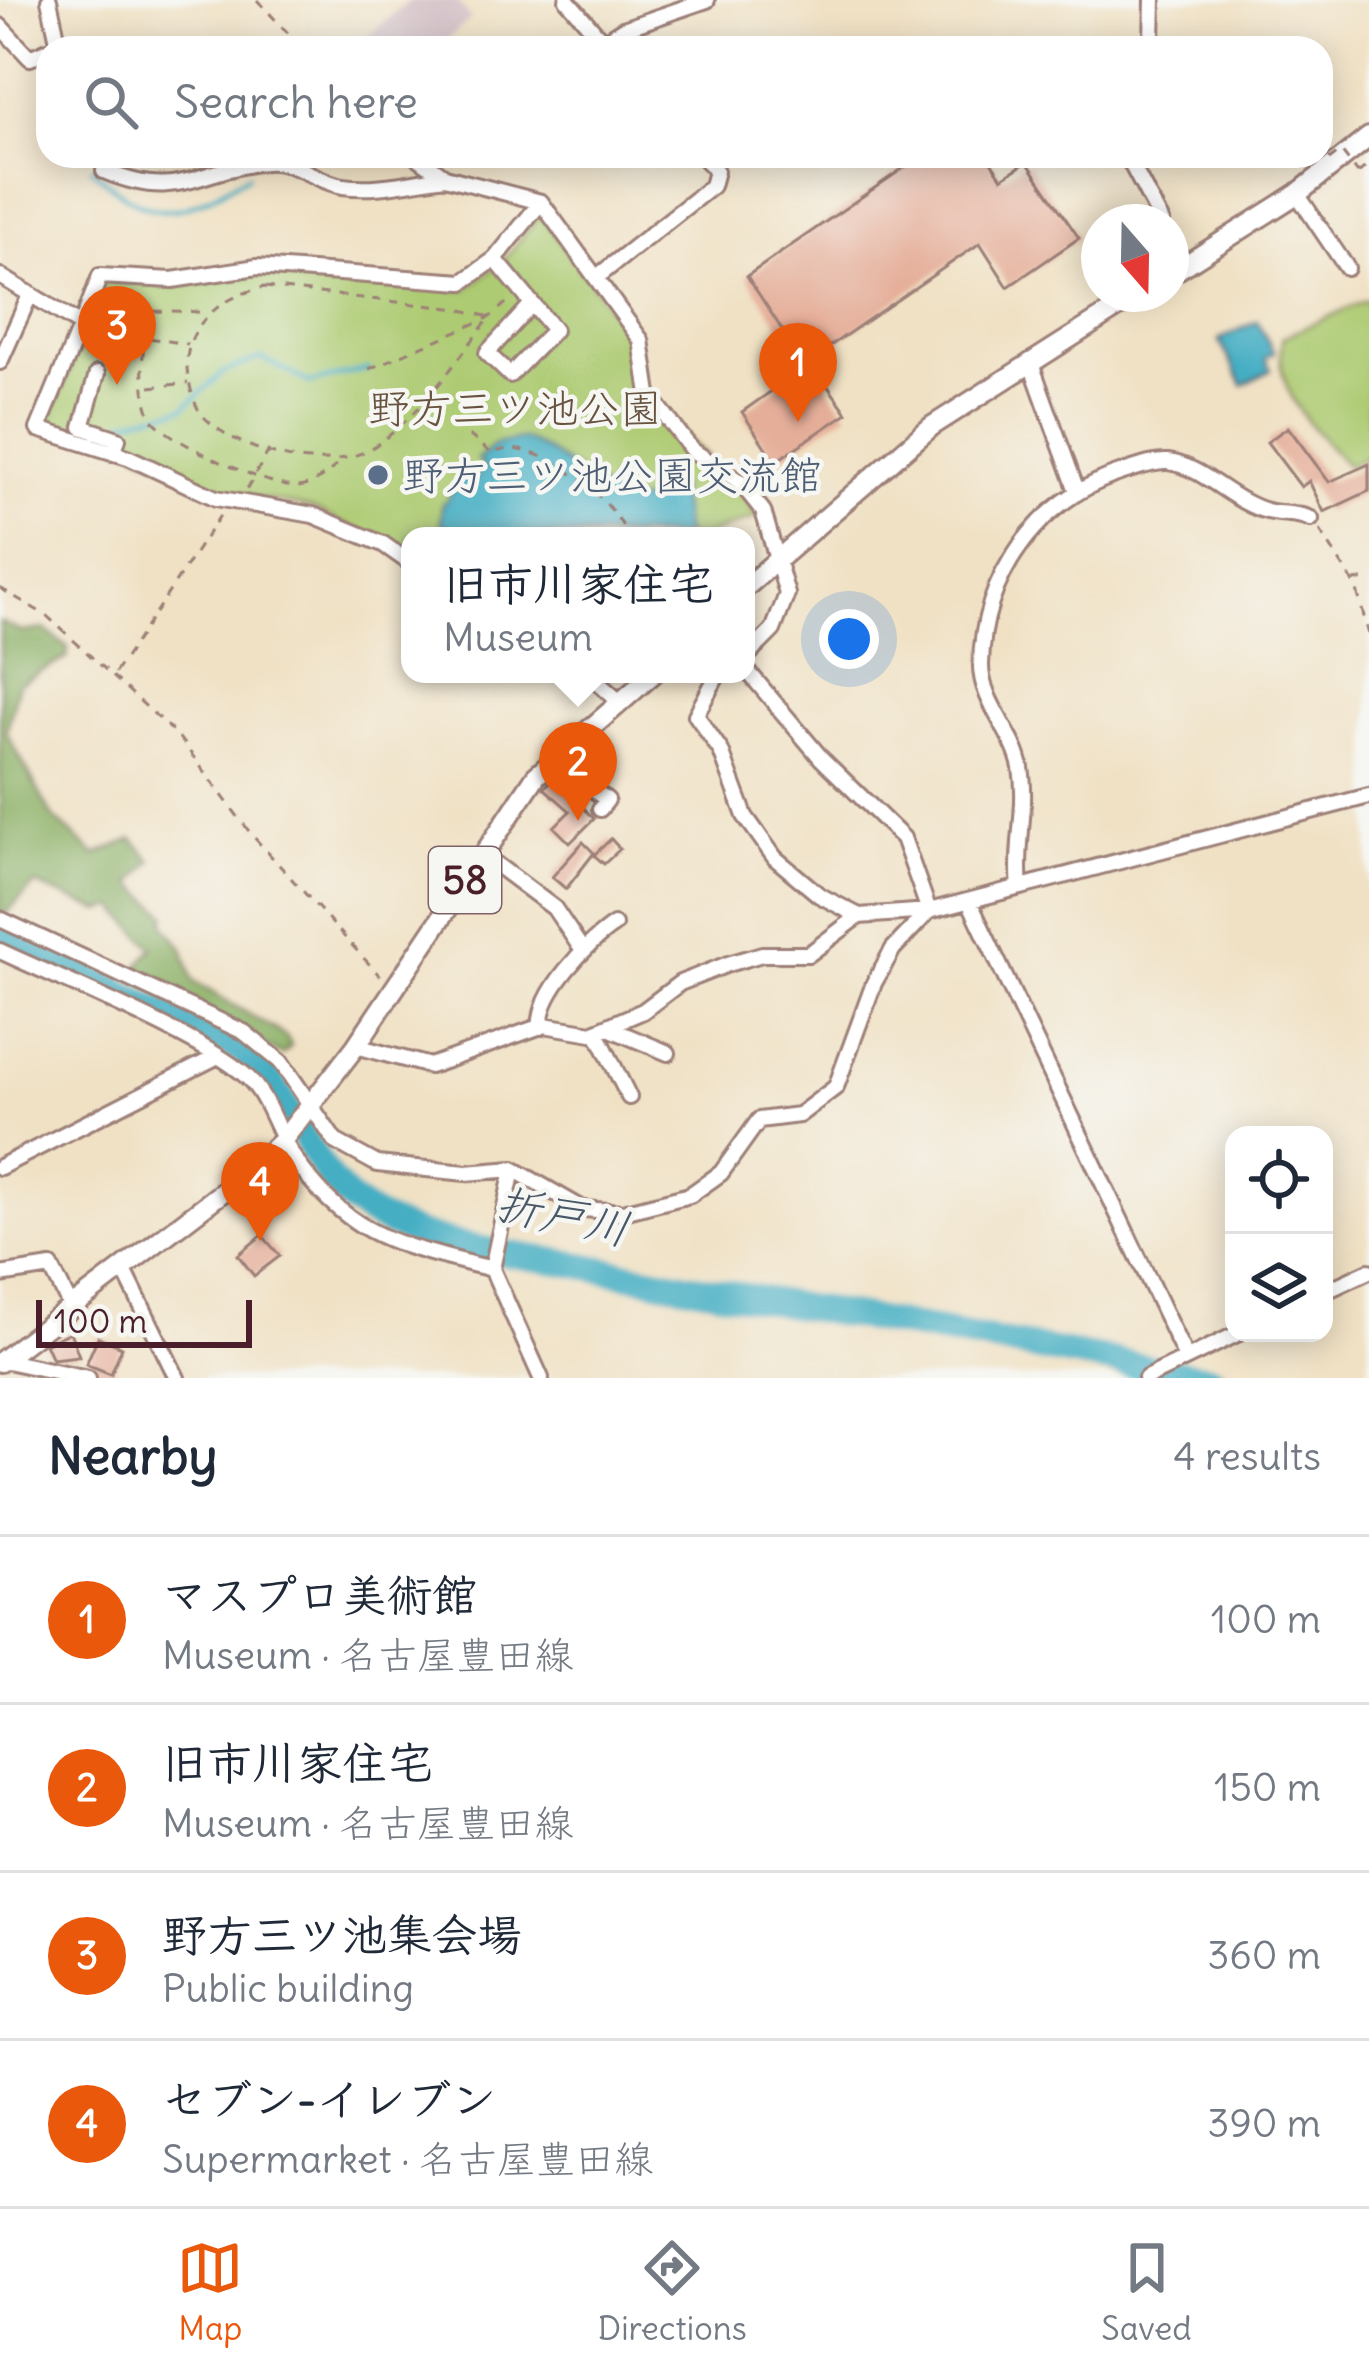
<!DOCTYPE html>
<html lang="en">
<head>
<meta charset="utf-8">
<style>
	body { margin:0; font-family:Delius,"Klee One",sans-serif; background:#f6f6f7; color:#1f2937 }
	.controls { position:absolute; right:36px; bottom:36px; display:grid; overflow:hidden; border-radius:24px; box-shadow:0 6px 30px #0003 }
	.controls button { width:108px; height:108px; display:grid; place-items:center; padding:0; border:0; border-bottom:3px solid #e0e1e3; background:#fff; color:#1f2937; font:60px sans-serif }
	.compass { position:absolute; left:1081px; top:204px; width:108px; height:108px; border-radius:50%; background:#fff; box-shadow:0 6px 30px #0003; rotate:160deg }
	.scale { position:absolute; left:36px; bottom:30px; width:216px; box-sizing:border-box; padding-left:12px; border:6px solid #4a1f2b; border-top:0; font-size:33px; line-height:42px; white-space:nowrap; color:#4a1f2b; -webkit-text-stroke:9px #f6f6f2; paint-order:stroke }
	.you { position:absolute; left:849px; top:639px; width:42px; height:42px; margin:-30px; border:9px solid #fff; border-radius:50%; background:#1a73e8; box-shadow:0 0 0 18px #1a73e833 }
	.badge { display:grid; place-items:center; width:78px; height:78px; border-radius:50%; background:#ea580c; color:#fff; font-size:39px; font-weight:700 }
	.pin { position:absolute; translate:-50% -99px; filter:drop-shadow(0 3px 6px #0008) }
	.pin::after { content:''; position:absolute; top:63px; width:42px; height:36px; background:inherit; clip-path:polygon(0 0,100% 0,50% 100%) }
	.popup { position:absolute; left:401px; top:527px; width:354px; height:156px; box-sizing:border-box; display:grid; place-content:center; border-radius:24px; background:#fff; filter:drop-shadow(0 3px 9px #0005); font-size:39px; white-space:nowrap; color:#747a83 }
	.popup b { font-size:45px; color:#1f2937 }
	.popup::after { content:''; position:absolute; left:50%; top:100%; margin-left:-24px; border:24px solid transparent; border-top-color:#fff }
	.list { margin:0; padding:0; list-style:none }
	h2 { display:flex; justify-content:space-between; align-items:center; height:156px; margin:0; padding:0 48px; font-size:51px }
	h2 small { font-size:39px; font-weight:400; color:#747a83 }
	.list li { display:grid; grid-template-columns:78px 1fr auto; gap:36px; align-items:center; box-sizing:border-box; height:168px; padding:0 48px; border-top:3px solid #e0e1e3 }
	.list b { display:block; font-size:45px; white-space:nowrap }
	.list p { margin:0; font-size:39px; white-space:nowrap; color:#747a83 }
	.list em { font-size:39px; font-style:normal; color:#747a83 }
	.icon { flex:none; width:66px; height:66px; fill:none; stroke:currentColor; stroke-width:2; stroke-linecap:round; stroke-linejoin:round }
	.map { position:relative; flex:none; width:1369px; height:1378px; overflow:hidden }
	.search { position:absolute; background:#fff; box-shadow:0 6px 30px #0003; left:36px; right:36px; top:36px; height:132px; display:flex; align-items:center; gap:30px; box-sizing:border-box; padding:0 42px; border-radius:36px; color:#747a83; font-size:45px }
	.sheet { height:828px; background:#fff }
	nav { display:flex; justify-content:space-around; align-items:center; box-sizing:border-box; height:168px; border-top:3px solid #e0e1e3; background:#fff; font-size:33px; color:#747a83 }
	nav a { display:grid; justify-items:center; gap:6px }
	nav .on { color:#ea580c }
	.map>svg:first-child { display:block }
</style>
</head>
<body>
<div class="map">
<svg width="1369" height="1378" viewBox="0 0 1369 1378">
	<rect width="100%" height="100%" fill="#f6f6f2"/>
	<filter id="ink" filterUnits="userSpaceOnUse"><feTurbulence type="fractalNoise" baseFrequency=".00833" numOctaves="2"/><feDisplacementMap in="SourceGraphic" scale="24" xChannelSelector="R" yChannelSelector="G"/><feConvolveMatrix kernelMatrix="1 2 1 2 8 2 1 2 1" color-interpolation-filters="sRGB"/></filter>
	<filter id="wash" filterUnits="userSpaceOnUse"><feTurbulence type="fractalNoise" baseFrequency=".004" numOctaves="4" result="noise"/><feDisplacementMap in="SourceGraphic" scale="48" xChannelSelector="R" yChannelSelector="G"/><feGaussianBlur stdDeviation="2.7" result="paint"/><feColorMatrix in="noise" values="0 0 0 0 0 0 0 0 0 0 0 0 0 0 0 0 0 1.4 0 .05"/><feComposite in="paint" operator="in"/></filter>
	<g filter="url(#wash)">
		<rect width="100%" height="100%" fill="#f0e1c4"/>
		<path fill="#d2bec4" d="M411,0H456L471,19L437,48H354Z"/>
		<path fill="#adcb72" stroke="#7c754e" stroke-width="3" d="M540,214L635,342L645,397L736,485L757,517L704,536H410V555L312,509L216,489L131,449L48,425L105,281L176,286L263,273L465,290L502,262Z
			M1369,299V456L1347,466C1315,430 1270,389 1283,337Z"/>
		<path fill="#8aaf64" stroke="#6a6748" stroke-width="3" d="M0,622L22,632L44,629L68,648L67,658L19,683L6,732L52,816L95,855L133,839L152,861L132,883L167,915L164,923L183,948L193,981L287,1037L291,1046L282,1055L131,975L153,948L115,907L100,911L35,884L5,915L0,913Z"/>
		<path fill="#44aec3" stroke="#476677" stroke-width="3" d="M1257,321L1274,353L1265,358L1271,370L1243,385L1219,340Z
			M522,439C570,454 625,532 679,487L685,536H458L441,523L442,506L464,475L475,479L484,467L477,460L496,444Z"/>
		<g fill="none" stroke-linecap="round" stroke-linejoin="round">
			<path stroke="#44aec3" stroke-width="4.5" d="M91,168C154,227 178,219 248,175
				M125,421L184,408L222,373L261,358L310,383L369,369"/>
			<path stroke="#44aec3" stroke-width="27" d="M0,934L240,1050C296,1091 305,1170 359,1207C418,1248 524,1254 595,1268C800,1307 1006,1344 1212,1378"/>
		</g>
		<g id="blocks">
			<path fill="#e5ae99" d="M921,156H987L1002,178L1027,162L1079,238L1008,287L980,243L817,355L792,345L747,276Z
				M811,363L847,413L775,462L742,412Z
				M1288,427L1329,482L1369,464V491L1324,512L1309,481L1301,487L1267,442Z
				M555,777L594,819L570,843L554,827L570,811L544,788Z
				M611,839L620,849L604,864L594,855Z
				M583,842L594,853L566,889L552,877Z
				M262,1235L280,1256L254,1276L238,1255Z
				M70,1332L79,1356L52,1359L45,1344Z
				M98,1337L122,1347L111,1374L86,1364Z"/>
		</g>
	</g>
	<g filter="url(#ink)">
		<use href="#blocks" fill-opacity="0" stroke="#9d8078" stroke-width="3"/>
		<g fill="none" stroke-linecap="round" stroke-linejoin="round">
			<g stroke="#9d8078" stroke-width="20">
				<path id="minor" d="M49,0L59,46L53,48
					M567,0L607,46
					M0,26L30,58L48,50
					M603,42L623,29L707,0
					M1142,48L1152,39L1153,0
					M416,156L445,177L541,202L641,340L649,394L692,450L740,482L763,511L787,594L773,630L746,657
					M1127,156L1162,222
					M104,171C180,203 196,169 265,162C295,159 316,182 343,186C376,191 413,181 445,177
					M1297,194L1347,268
					M1171,239L1185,266
					M495,259L554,330L510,375L487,353L531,305
					M0,276L81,325L38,429L128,457L216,498L313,515L383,544L410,563
					M597,277L712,186L716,171L702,156
					M81,325L100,276L172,280L257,267L463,282L495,259L541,202
					M1030,361L1077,491
					M0,362L30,295
					M97,374L82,427L118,439L113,453
					M588,674L621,703
					M718,674L696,715L721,751L745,816L775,858L819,895L859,916
					M553,759L607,800L600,809
					M482,854L554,908L581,948
					M1020,887C1015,847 1028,807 1021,768C1015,734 981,702 981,666C982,576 1038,499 1123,472C1137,468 1153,461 1168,462C1203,466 1233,503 1267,511C1283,515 1295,512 1311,519
					M969,901L1186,1358
					M0,919L244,1032L281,1062L335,1141L377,1164L466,1173L513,1169L583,1209L623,1212L690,1195L721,1173L759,1120L799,1115L836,1087L874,983L893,949L929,911L1369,796
					M0,951C55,977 218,1043 252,1082C270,1103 277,1132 292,1155C348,1239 400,1245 492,1269
					M541,1027C537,994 588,942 614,925
					M606,1027L668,1053
					M596,1031L629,1097
					M356,1046L430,1066L544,1025L592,1033L643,1011L680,983L728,964L762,954H809L859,916L929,911L903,838L821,758L746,669
					M0,1167L218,1056
					M513,1169L492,1269L541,1378
					M123,1268L177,1378
					M0,1275L51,1267L71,1307
					M1324,1292L1369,1271
					M2,1360L88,1378
					M1146,1378L1239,1333"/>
			</g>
			<g stroke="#9d8078" stroke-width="24">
				<path id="major" d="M1171,274L1297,194L1369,137
					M746,587L932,426L1139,294
					M0,1362L241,1178L283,1140L356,1046L536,776L653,674"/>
			</g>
			<path stroke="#9d8078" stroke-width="3" stroke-dasharray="9 9" stroke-linecap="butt" d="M257,0L302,48
				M1358,173L1369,164
				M265,287L459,309L490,317C456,361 421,416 373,447C329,476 239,454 203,416C195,407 192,394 189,382C177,330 218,297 265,287Z
				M148,314C142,348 139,383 150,415C158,438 269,487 296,487C312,487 326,474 337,465
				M96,330L188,344
				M98,361L110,317C128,310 186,310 207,313
				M369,369L490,317L512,298
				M150,387L188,383
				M469,435L492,454C531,431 616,499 627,536
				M247,489L269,450
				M1320,530L1356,587L1369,635
				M1354,581L1369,579
				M0,588L47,616L177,735L251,834L380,976
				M115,673L223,511"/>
			<use href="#minor" stroke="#fff" stroke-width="14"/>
			<use href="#major" stroke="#fff" stroke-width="18"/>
			<path stroke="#9d8078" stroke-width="3" stroke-dasharray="9 9" stroke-linecap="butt" d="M1329,160L1341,151L1358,173"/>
		</g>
	</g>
	<circle fill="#5c6f8a" stroke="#f6f6f2" stroke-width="4.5" cx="378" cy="475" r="12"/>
	<g text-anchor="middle" stroke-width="9" stroke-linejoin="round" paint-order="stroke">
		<rect fill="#f6f6f2" stroke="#7e6067" stroke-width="3" x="429" y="847" width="72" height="66" rx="9"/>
		<g font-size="39" font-weight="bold" fill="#4a1f2b">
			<text x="465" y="894">58</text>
		</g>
		<g font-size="42" fill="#685340" stroke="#f6f6f2">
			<text x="515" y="423">野方三ツ池公園</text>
		</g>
		<g font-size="42" fill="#4e5e75" stroke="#f6f6f2" text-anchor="start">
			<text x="402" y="490">野方三ツ池公園交流館</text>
		</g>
		<g font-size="45" font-style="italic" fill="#485868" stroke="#f6f6f2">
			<text transform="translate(563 1216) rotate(12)" y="16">折戸川</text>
		</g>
	</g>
</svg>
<div class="controls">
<button><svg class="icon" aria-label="locate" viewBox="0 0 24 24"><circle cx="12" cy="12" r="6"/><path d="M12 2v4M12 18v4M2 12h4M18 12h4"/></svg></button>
<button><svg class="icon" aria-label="layers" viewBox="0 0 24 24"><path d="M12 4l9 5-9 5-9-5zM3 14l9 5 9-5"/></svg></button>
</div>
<svg class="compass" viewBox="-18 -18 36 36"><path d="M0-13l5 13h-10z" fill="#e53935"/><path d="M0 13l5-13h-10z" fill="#747a83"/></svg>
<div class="scale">100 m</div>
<div class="you"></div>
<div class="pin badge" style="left:798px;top:422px">1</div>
<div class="pin badge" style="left:578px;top:821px">2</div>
<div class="popup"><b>旧市川家住宅</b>Museum</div>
<div class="pin badge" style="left:117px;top:385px">3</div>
<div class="pin badge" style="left:260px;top:1241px">4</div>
<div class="search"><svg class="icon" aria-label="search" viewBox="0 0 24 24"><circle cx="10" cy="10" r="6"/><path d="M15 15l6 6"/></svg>Search here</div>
</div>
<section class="sheet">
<h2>Nearby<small>4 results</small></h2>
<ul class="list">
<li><span class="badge">1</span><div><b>マスプロ美術館</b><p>Museum · 名古屋豊田線</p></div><em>100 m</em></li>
<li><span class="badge">2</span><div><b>旧市川家住宅</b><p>Museum · 名古屋豊田線</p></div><em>150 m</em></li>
<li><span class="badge">3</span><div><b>野方三ツ池集会場</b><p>Public building</p></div><em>360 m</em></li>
<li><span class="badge">4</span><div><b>セブン-イレブン</b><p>Supermarket · 名古屋豊田線</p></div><em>390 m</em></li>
</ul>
</section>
<nav>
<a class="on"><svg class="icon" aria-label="map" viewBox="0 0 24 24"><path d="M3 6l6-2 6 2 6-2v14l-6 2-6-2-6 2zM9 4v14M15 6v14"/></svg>Map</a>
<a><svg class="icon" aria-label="directions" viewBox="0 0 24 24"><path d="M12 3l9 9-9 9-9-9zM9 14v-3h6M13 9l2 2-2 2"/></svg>Directions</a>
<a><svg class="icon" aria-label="saved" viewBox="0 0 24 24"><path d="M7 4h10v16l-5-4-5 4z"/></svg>Saved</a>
</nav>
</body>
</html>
